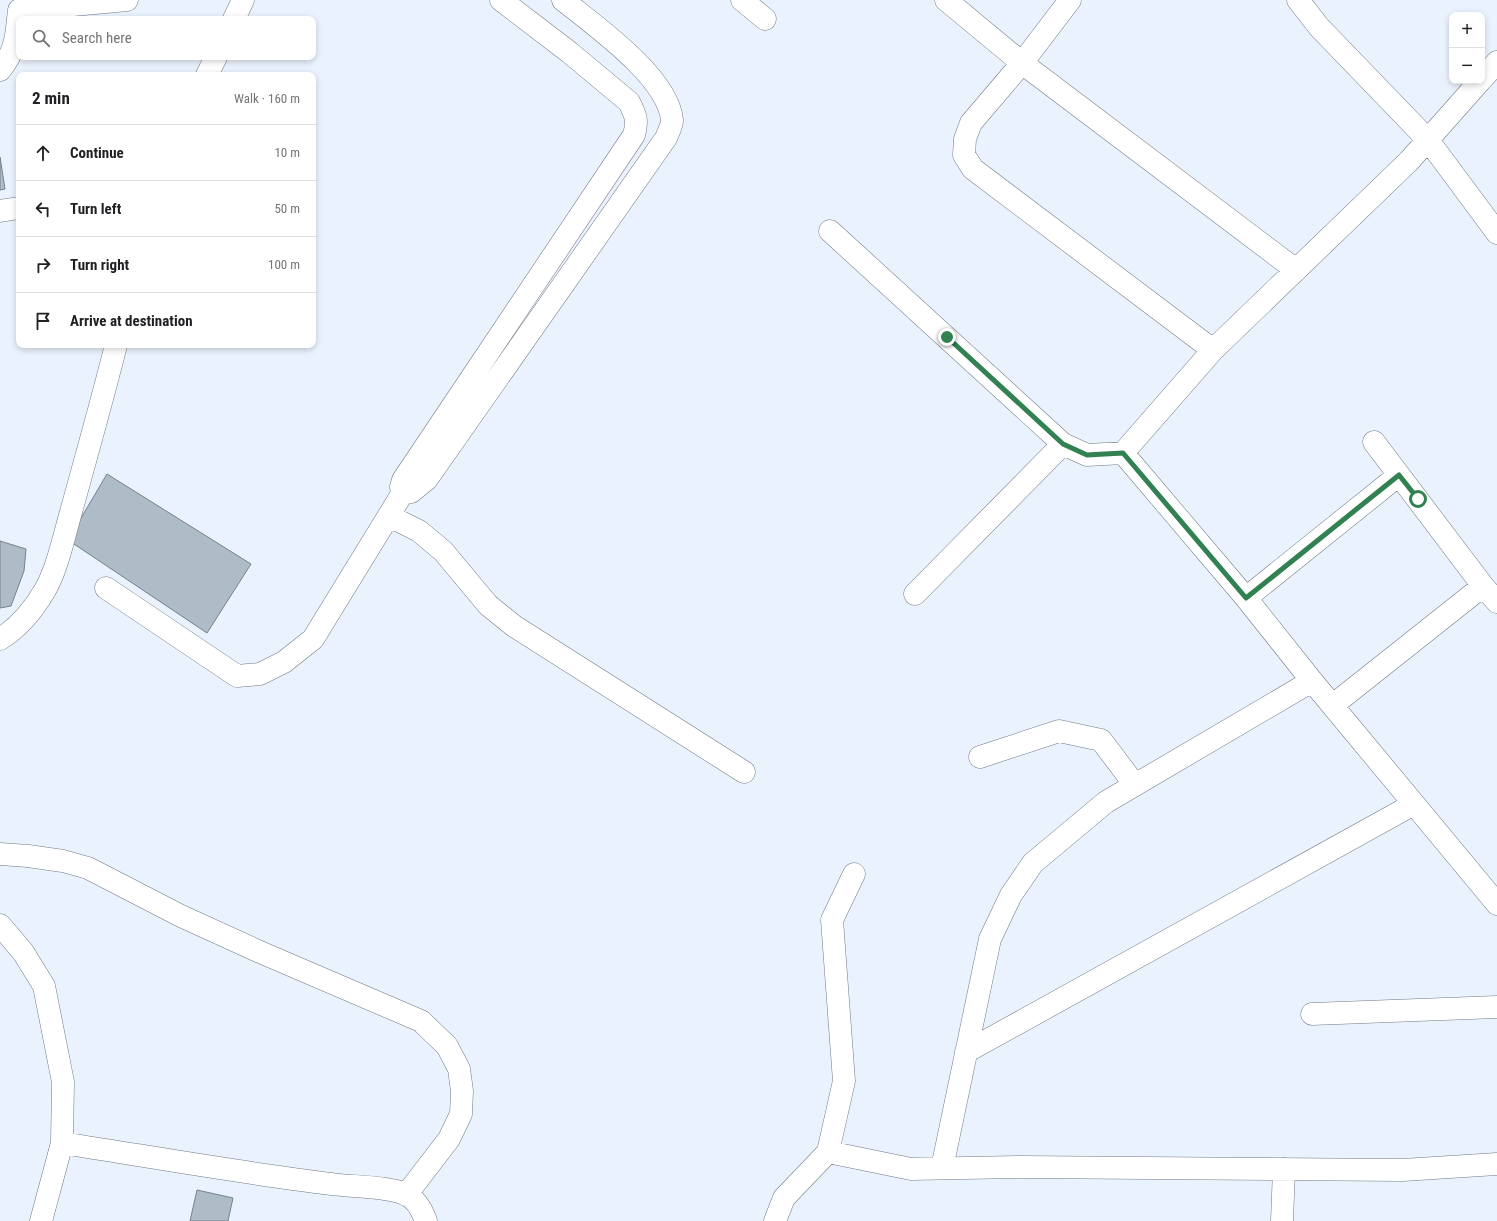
<!DOCTYPE html>
<html lang="en">
<head>
<meta charset="utf-8">
<style>
	body { margin:0; font-family:"Roboto Condensed",sans-serif; background:#f2f2f2; color:#202124 }
	.controls { position:absolute; right:12px; top:12px; display:grid; overflow:hidden; border-radius:8px; box-shadow:0 2px 6px #0003 }
	.controls button { width:36px; height:36px; display:grid; place-items:center; padding:0; border:0; border-bottom:1px solid #e0e0e0; background:#fff; color:#202124; font:20px sans-serif }
	.stop { position:absolute; width:12px; height:12px; margin:-9px; border:3px solid #318151; border-radius:50%; background:#fff }
	.stop.end { background:#318151; border-color:#fff; box-shadow:0 1px 4px #0008 }
	.list { margin:0; padding:0; list-style:none }
	h2 { display:flex; justify-content:space-between; align-items:center; height:52px; margin:0; padding:0 16px; font-size:17px }
	h2 small { font-size:13px; font-weight:400; color:#757577 }
	.list li { display:grid; grid-template-columns:26px 1fr auto; gap:12px; align-items:center; box-sizing:border-box; height:56px; padding:0 16px; border-top:1px solid #e0e0e0 }
	.list b { display:block; font-size:15px; white-space:nowrap }
	.list em { font-size:13px; font-style:normal; color:#757577 }
	.icon { flex:none; width:22px; height:22px; fill:none; stroke:currentColor; stroke-width:2; stroke-linecap:round; stroke-linejoin:round }
	.map { position:relative; flex:none; width:1497px; height:1221px; overflow:hidden }
	.search { position:absolute; background:#fff; box-shadow:0 2px 6px #0003; left:16px; top:16px; width:300px; height:44px; display:flex; align-items:center; gap:10px; box-sizing:border-box; padding:0 14px; border-radius:8px; color:#757577; font-size:15px }
	.panel { position:absolute; background:#fff; box-shadow:0 2px 6px #0003; left:16px; top:72px; width:300px; height:276px; border-radius:8px }
	.map>svg:first-child { display:block }
</style>
</head>
<body>
<div class="map">
<svg width="1497" height="1221" viewBox="0 0 1497 1221">
	<rect width="100%" height="100%" fill="#eaf2fd"/>
	<path fill="#adbcc6" stroke="#74828b" d="M0,157L5,189L0,190Z
		M107,474L251,564L207,633L68,540Z
		M0,541L26,549L24,571L11,606L0,608Z
		M197,1190L233,1198L228,1221H190Z"/>
	<g fill="none" stroke-linecap="round" stroke-linejoin="round">
		<g stroke="#717986" stroke-width="23">
			<path id="street" d="M742,0L765,19
				M946,0L1022,63L1296,270
				M1070,0L1022,63L971,123L965,139L964,155L973,169L1213,350
				M1298,0L1319,27L1428,140L1497,233
				M234,19L243,0
				M0,70C17,49 16,36 19,10L127,0
				M207,75L216,57
				M1482,79L1497,62
				M1480,81L1409,161L1213,350L1123,453L1246,598L1312,681L1497,904
				M0,211L19,208
				M830,231L1063,444L1087,455L1123,453
				M1374,442L1483,586
				M402,494L411,492L427,479L666,138C668,133 672,126 672,120C668,77 595,26 563,0
				M389,516L419,531L443,551L488,605L514,626L744,772
				M106,588L237,676L260,674L284,662L313,639L402,494L401,487L403,480L634,135C638,120 636,116 629,102L569,52L501,0
				M915,594L1063,444
				M1246,598L1399,475
				M0,639C18,628 34,609 45,590C57,570 64,536 71,512C86,457 102,401 116,345
				M1333,705L1483,586L1497,602
				M980,757L1059,731L1101,740L1135,785
				M0,854L28,856L63,861L88,868L181,916L260,952L421,1021L447,1046L459,1069L462,1091L461,1114L449,1139L406,1195
				M0,925L23,952L44,986L63,1082L62,1143C152,1157 241,1173 332,1184C351,1187 390,1186 407,1195C417,1200 422,1210 426,1221
				M1312,1014L1497,1007
				M966,1052L1414,804
				M828,1152L911,1169L1020,1167L1403,1170L1497,1164
				M942,1168L990,939L1011,895L1033,863L1106,802L1312,681
				M41,1221L62,1143
				M775,1221L784,1198L828,1152L844,1081L832,920L854,874
				M1282,1221L1284,1169"/>
		</g>
		<use href="#street" stroke="#fff" stroke-width="22"/>
	</g>
	<g fill="none" stroke-linecap="round" stroke-linejoin="round">
		<path stroke="#318151" stroke-width="5" d="M947,337L1063,444L1087,455L1123,453L1246,598L1399,475L1418,499"/>
	</g>
</svg>
<div class="controls">
<button>+</button>
<button>−</button>
</div>
<div class="stop" style="left:1418px;top:499px"></div>
<div class="stop end" style="left:947px;top:337px"></div>
<div class="search"><svg class="icon" aria-label="search" viewBox="0 0 24 24"><circle cx="10" cy="10" r="6"/><path d="M15 15l6 6"/></svg>Search here</div>
<section class="panel">
<h2>2 min<small>Walk · 160 m</small></h2>
<ul class="list">
<li><svg class="icon" aria-label="ahead" viewBox="0 0 24 24"><path d="M12 20V5M6 11l6-6 6 6"/></svg><div><b>Continue</b></div><em>10 m</em></li>
<li><svg class="icon" aria-label="left" viewBox="0 0 24 24"><path d="M17 20v-9H6M10 6l-5 5 5 5"/></svg><div><b>Turn left</b></div><em>50 m</em></li>
<li><svg class="icon" aria-label="right" viewBox="0 0 24 24"><path d="M7 20v-9h11M14 6l5 5-5 5"/></svg><div><b>Turn right</b></div><em>100 m</em></li>
<li><svg class="icon" aria-label="arrive" viewBox="0 0 24 24"><path d="M6 21V4h12l-3 4 3 4H6"/></svg><div><b>Arrive at destination</b></div></li>
</ul>
</section>
</div>
</body>
</html>
